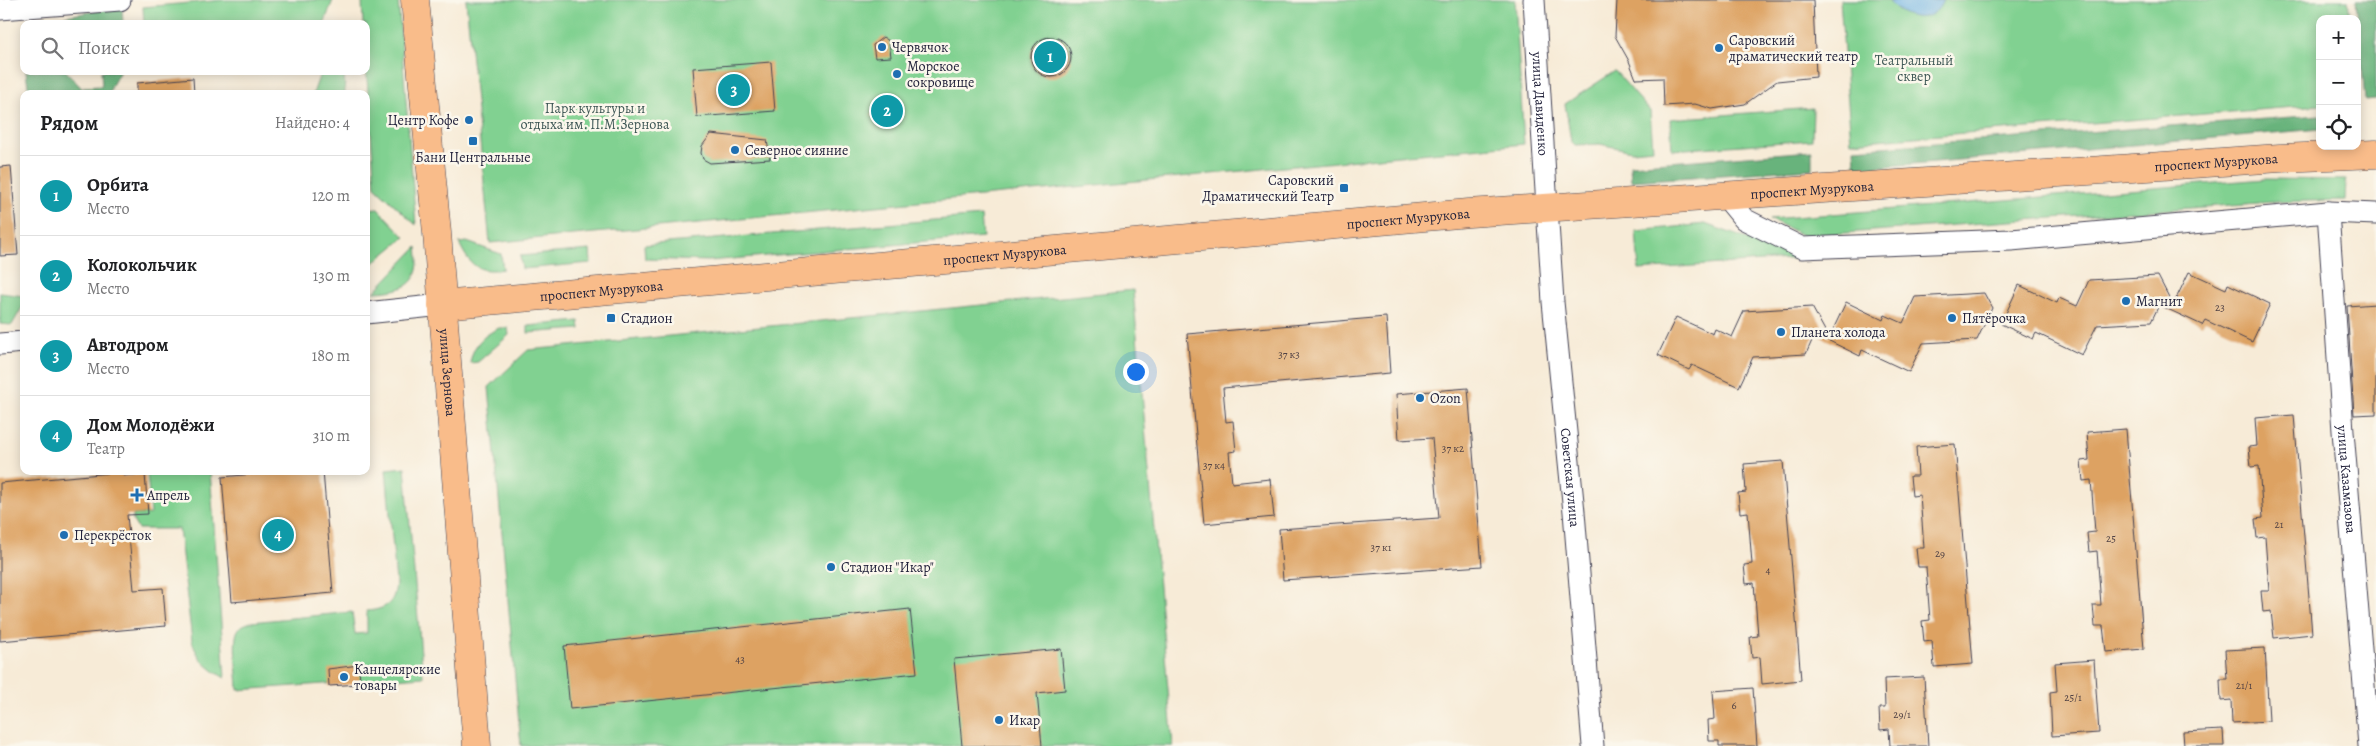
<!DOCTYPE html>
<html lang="ru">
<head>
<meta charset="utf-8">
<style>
	body { margin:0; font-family:Alegreya,serif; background:#f6f6f6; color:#202124 }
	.controls { position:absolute; right:15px; top:15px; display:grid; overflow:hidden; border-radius:10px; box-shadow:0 2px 12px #0003 }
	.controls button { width:45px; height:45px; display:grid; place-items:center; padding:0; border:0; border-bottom:1px solid #e0e0e0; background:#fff; color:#202124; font:25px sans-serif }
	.you { position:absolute; left:1135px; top:371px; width:18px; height:18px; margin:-12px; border:4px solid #fff; border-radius:50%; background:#1a73e8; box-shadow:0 0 0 8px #1a73e833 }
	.badge { display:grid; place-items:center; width:32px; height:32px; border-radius:50%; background:#1f6fb2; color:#fff; font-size:16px; font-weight:700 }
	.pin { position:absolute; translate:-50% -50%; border:2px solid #fff; box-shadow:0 1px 5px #0006 }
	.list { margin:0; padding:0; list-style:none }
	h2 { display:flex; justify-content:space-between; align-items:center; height:65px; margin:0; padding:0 20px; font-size:21px }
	h2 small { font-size:16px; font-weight:400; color:#757577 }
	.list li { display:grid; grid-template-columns:32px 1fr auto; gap:15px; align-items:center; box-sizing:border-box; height:80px; padding:0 20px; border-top:1px solid #e0e0e0 }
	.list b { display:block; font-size:19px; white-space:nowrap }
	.list p { margin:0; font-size:16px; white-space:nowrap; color:#757577 }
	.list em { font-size:16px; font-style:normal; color:#757577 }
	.icon { flex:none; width:28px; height:28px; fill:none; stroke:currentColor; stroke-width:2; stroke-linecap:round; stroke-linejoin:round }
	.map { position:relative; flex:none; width:2376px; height:746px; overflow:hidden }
	.search { position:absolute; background:#fff; box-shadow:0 2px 12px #0003; left:20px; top:20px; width:350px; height:55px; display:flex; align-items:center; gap:12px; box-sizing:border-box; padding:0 18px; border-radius:10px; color:#757577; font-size:19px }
	.panel { position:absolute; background:#fff; box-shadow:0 2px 12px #0003; left:20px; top:90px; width:350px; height:385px; border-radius:10px }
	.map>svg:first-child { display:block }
</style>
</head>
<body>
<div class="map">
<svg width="2376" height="746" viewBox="0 0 2376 746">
	<rect width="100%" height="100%" fill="#fbf7ec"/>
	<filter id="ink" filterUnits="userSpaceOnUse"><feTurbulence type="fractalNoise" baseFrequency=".02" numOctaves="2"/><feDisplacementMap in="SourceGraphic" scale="10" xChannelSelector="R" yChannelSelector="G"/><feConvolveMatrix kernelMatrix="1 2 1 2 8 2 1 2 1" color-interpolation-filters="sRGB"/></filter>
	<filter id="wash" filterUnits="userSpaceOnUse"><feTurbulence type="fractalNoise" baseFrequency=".0096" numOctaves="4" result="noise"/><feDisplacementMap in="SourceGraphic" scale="20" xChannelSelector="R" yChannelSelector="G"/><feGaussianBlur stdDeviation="1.12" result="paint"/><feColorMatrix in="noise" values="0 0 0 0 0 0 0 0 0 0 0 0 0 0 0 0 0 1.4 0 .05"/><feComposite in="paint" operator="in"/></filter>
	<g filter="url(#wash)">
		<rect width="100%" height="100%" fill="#f7ebd7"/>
		<path fill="#81d191" stroke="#527a66" d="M224,0H333L324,24H144L143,7Z
			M362,0H398L416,225L375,187L366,65V24H363Z
			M466,0H1515L1524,144L490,243Z
			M1840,0H2348L2350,19H2320V105L1851,142Z
			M321,71H344L345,94H313Z
			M1615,71L1650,111L1653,149L1632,151L1600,144L1575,145L1571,141L1565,104Z
			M1813,108L1812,140L1672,150L1670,119Z
			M2265,179L2346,180L2345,200L2273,202L1804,236L1770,219Z
			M366,208L378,209L405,237L371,265Z
			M981,216L983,237L709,261L645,259L644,245Z
			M1705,224L1802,258L1639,270L1636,231Z
			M467,242L501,254L503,269C478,273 470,266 459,243Z
			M417,247C422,283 408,291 374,292Z
			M590,250L591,263L522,269L520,256Z
			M1133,290L1173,746H521L489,387L528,350Z
			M0,293L24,296V304L12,325L0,324Z
			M579,321L580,329L528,333V326Z
			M499,328H508L509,335L478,362L470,363C473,345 482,336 499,328Z
			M405,467L423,677L238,690C238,676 232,641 238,630C241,625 246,624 251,622L352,612L355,634L367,633V611C387,609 395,603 396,582L386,469Z
			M173,471H210L225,678C209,669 198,660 192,641L179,529H138L133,521V515L151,514L147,474Z"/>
		<path fill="#68b37b" stroke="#456a5b" d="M2356,0H2376V99L2365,100Z
			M122,7L123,24H66L65,16Z
			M26,71H66L87,94H29Z
			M101,71H120L111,87L110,94H89L83,87L102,86Z
			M2320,115V129L1865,168L1855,166L1854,149Z
			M1812,151V169L1631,181L1630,165Z"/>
		<path fill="#6eb3e4" stroke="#486a90" d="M1889,0H1943C1933,27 1901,19 1889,0Z"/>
		<g id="blocks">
			<path fill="#dda262" d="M1617,0H1813L1816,77L1777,81L1745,104L1712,109L1695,104L1664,106L1663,78L1636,79L1629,61L1615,36Z
				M883,37L889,41L891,57L875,58L873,45Z
				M1031 57a20 20 0 1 1 40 0a20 20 0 1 1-40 0Z
				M771,62L775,111L697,117L693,68Z
				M193,78L194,94H137V83Z
				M890,99L899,108V116L896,122L890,126L884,125L871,115L879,103Z
				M711,134L767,140L770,159L710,163L703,159L701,153L702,146Z
				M11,166L18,255L0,256V167Z
				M2189,272L2226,289L2228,284L2270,304L2252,342L2205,320L2202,325L2159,305L2151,322L2097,325L2082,355L2036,333L2033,339L2001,324L2019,285L2057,303L2059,298L2077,306L2089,280L2158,276L2173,305Z
				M1984,293L1992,308L1977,340L1923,343L1909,372L1862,350L1860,356L1815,334L1806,354L1753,357L1739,387L1692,365L1689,370L1658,355L1676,317L1713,334L1715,329L1732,337L1744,311L1812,307L1829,338L1846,302L1883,320L1885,315L1903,323L1915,297Z
				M2376,304V414L2354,415L2347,306Z
				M1386,317L1390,373L1223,388L1226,422L1233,421L1236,451L1229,452L1232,483L1270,479L1274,517L1204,524L1187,334Z
				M1468,388L1482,566L1283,580L1279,529L1439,518L1432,438L1399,440L1396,394Z
				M2294,415L2312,634L2274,638L2271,611L2263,612L2261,591H2269L2265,537L2257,538L2255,519L2263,518L2259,466L2251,467L2249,447L2257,446L2255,418Z
				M2126,429L2144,649L2106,652L2103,626H2095L2093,605H2101L2097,551L2089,552L2087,533L2095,532L2091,480L2083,481L2081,461L2089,460L2087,432Z
				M1955,444L1973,664L1934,667L1932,641L1924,642L1922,621L1930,620L1926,567H1918L1916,548H1924L1920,495L1912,496L1910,476H1918L1916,447Z
				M1783,461L1801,680L1762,684L1760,657L1752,658L1750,637L1758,636L1754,583L1746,584L1744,565L1752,564L1748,512L1740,513L1738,493L1746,492L1744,464Z
				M286,471H323L333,593L232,602L222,477Z
				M123,472V476L145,474L148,514L127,515L134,590L163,588L166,626L0,641V483Z
				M910,609L917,673L570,709L564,646Z
				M2265,648L2269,721L2232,723L2231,700L2221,701L2220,679H2227L2225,650Z
				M1061,649L1065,690L1037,693L1042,746H962L954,659Z
				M2094,660L2099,733L2052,736L2050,692L2057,691L2055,663Z
				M359,665L360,684L329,686L328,669Z
				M1924,677L1928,746H1890L1889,729L1880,730L1879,708H1885L1884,679Z
				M1753,688L1757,746H1719V741H1709L1708,720L1715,719L1713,691Z
				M2223,730L2224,746H2184L2183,732Z"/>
		</g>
	</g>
	<g filter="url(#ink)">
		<use href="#blocks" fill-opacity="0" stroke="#424052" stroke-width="1"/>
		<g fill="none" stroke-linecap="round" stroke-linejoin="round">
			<g stroke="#424052" stroke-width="23">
				<g id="minor">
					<path id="s1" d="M1534,0L1553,302L1574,512L1593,746"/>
					<path d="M0,9L120,0"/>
					<path d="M1726,197L1744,219L1802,248L2011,240L2328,212L2376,214"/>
					<path id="s2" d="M2328,212L2343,431L2369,746"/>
					<path d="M366,313L442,305"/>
					<path d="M0,344L24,342"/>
				</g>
			</g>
			<g stroke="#424052" stroke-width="29">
				<g id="major">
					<path id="s3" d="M415,0L437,233L477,746"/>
					<path id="s4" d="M442,305L1469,213L2280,158L2376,154"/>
				</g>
			</g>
			<use href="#minor" stroke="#fff" stroke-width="21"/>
			<use href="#major" stroke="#f9bc8a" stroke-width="28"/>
		</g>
	</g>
	<g fill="#1f6fb2" stroke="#fbf7ec" stroke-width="2">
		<circle cx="882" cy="47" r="5"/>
		<circle cx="1719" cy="48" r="5"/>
		<circle cx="897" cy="74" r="5"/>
		<circle cx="469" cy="120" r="5"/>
		<rect x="468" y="136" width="10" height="10" rx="2.5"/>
		<circle cx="735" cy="150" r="5"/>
		<rect x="1339" y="183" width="10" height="10" rx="2.5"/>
		<circle cx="2126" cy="301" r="5"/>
		<rect x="606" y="313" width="10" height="10" rx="2.5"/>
		<circle cx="1952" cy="318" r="5"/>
		<circle cx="1781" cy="332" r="5"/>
		<circle cx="1420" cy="398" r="5"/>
		<path d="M134.5 487.5h5v5h5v5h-5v5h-5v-5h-5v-5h5z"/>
		<circle cx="64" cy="535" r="5"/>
		<circle cx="831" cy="567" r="5"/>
		<circle cx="344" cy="677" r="5"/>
		<circle cx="999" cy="720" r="5"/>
	</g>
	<g text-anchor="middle" stroke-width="5" stroke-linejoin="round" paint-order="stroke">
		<g font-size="11" fill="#514245">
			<text x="2220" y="311">23</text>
			<text x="1289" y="358">37 к3</text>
			<text x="1453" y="452">37 к2</text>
			<text x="1214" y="469">37 к4</text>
			<text x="2279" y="528">21</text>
			<text x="2111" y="542">25</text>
			<text x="1381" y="551">37 к1</text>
			<text x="1940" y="557">29</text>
			<text x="1768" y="574">4</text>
			<text x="740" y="663">43</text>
			<text x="2244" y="689">21/1</text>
			<text x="2073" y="701">25/1</text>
			<text x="1734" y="709">6</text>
			<text x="1902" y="718">29/1</text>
		</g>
		<g font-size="14" fill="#22223b" stroke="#fbf7ec" text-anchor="start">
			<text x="1729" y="45">Саровский<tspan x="1729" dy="16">драматический театр</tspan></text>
			<text x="892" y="52">Червячок</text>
			<text x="907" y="71">Морское<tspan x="907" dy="16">сокровище</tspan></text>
			<text x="459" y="125" text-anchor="end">Центр Кофе</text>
			<text x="745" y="155">Северное сияние</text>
			<text x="473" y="162" text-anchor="middle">Бани Центральные</text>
			<text x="1334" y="185" text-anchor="end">Саровский<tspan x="1334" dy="16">Драматический Театр</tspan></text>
			<text x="2136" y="306">Магнит</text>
			<text x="621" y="323">Стадион</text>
			<text x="1962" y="323">Пятёрочка</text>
			<text x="1791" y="337">Планета холода</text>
			<text x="1430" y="403">Ozon</text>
			<text x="147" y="500">Апрель</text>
			<text x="74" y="540">Перекрёсток</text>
			<text x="841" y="572">Стадион "Икар"</text>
			<text x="354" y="674">Канцелярские<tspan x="354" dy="16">товары</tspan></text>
			<text x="1009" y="725">Икар</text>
		</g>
		<g font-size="14" fill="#3e5755" stroke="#fbf7ec">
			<text x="1914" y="65">Театральный<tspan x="1914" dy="16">сквер</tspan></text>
			<text x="595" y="113">Парк культуры и<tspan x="595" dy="16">отдыха им. П.М.Зернова</tspan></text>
		</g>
		<g font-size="14" fill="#22223b" stroke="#fbf7ec">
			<text dy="5" stroke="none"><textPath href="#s1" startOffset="104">улица Давиденко</textPath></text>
			<text dy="5" stroke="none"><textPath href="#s4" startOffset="1780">проспект Музрукова</textPath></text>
			<text dy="5" stroke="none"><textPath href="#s4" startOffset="1375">проспект Музрукова</textPath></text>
			<text dy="5" stroke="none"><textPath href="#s4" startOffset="970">проспект Музрукова</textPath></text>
			<text dy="5" stroke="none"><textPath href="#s4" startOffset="565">проспект Музрукова</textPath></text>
			<text dy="5" stroke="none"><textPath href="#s4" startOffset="160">проспект Музрукова</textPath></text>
			<text dy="5" stroke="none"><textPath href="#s3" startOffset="374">улица Зернова</textPath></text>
			<text dy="5" stroke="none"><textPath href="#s1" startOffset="479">Советская улица</textPath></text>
			<text dy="5" stroke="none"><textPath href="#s2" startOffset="268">улица Казамазова</textPath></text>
		</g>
	</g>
</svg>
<div class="controls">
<button>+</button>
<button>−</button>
<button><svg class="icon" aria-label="locate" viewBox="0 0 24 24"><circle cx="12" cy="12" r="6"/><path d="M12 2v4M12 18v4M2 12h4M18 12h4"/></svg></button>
</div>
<div class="you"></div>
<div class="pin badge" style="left:1050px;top:57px;background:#0f9aa8">1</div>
<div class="pin badge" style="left:887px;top:111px;background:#0f9aa8">2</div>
<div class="pin badge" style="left:734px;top:90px;background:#0f9aa8">3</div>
<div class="pin badge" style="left:278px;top:535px;background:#0f9aa8">4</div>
<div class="search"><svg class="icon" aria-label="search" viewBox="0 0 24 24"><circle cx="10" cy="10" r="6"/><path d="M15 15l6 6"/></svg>Поиск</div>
<section class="panel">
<h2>Рядом<small>Найдено: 4</small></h2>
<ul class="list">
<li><span class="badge" style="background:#0f9aa8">1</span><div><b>Орбита</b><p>Место</p></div><em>120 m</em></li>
<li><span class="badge" style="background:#0f9aa8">2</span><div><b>Колокольчик</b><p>Место</p></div><em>130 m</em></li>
<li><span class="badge" style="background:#0f9aa8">3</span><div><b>Автодром</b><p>Место</p></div><em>180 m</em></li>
<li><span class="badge" style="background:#0f9aa8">4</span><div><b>Дом Молодёжи</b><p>Театр</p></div><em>310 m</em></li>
</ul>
</section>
</div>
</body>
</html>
